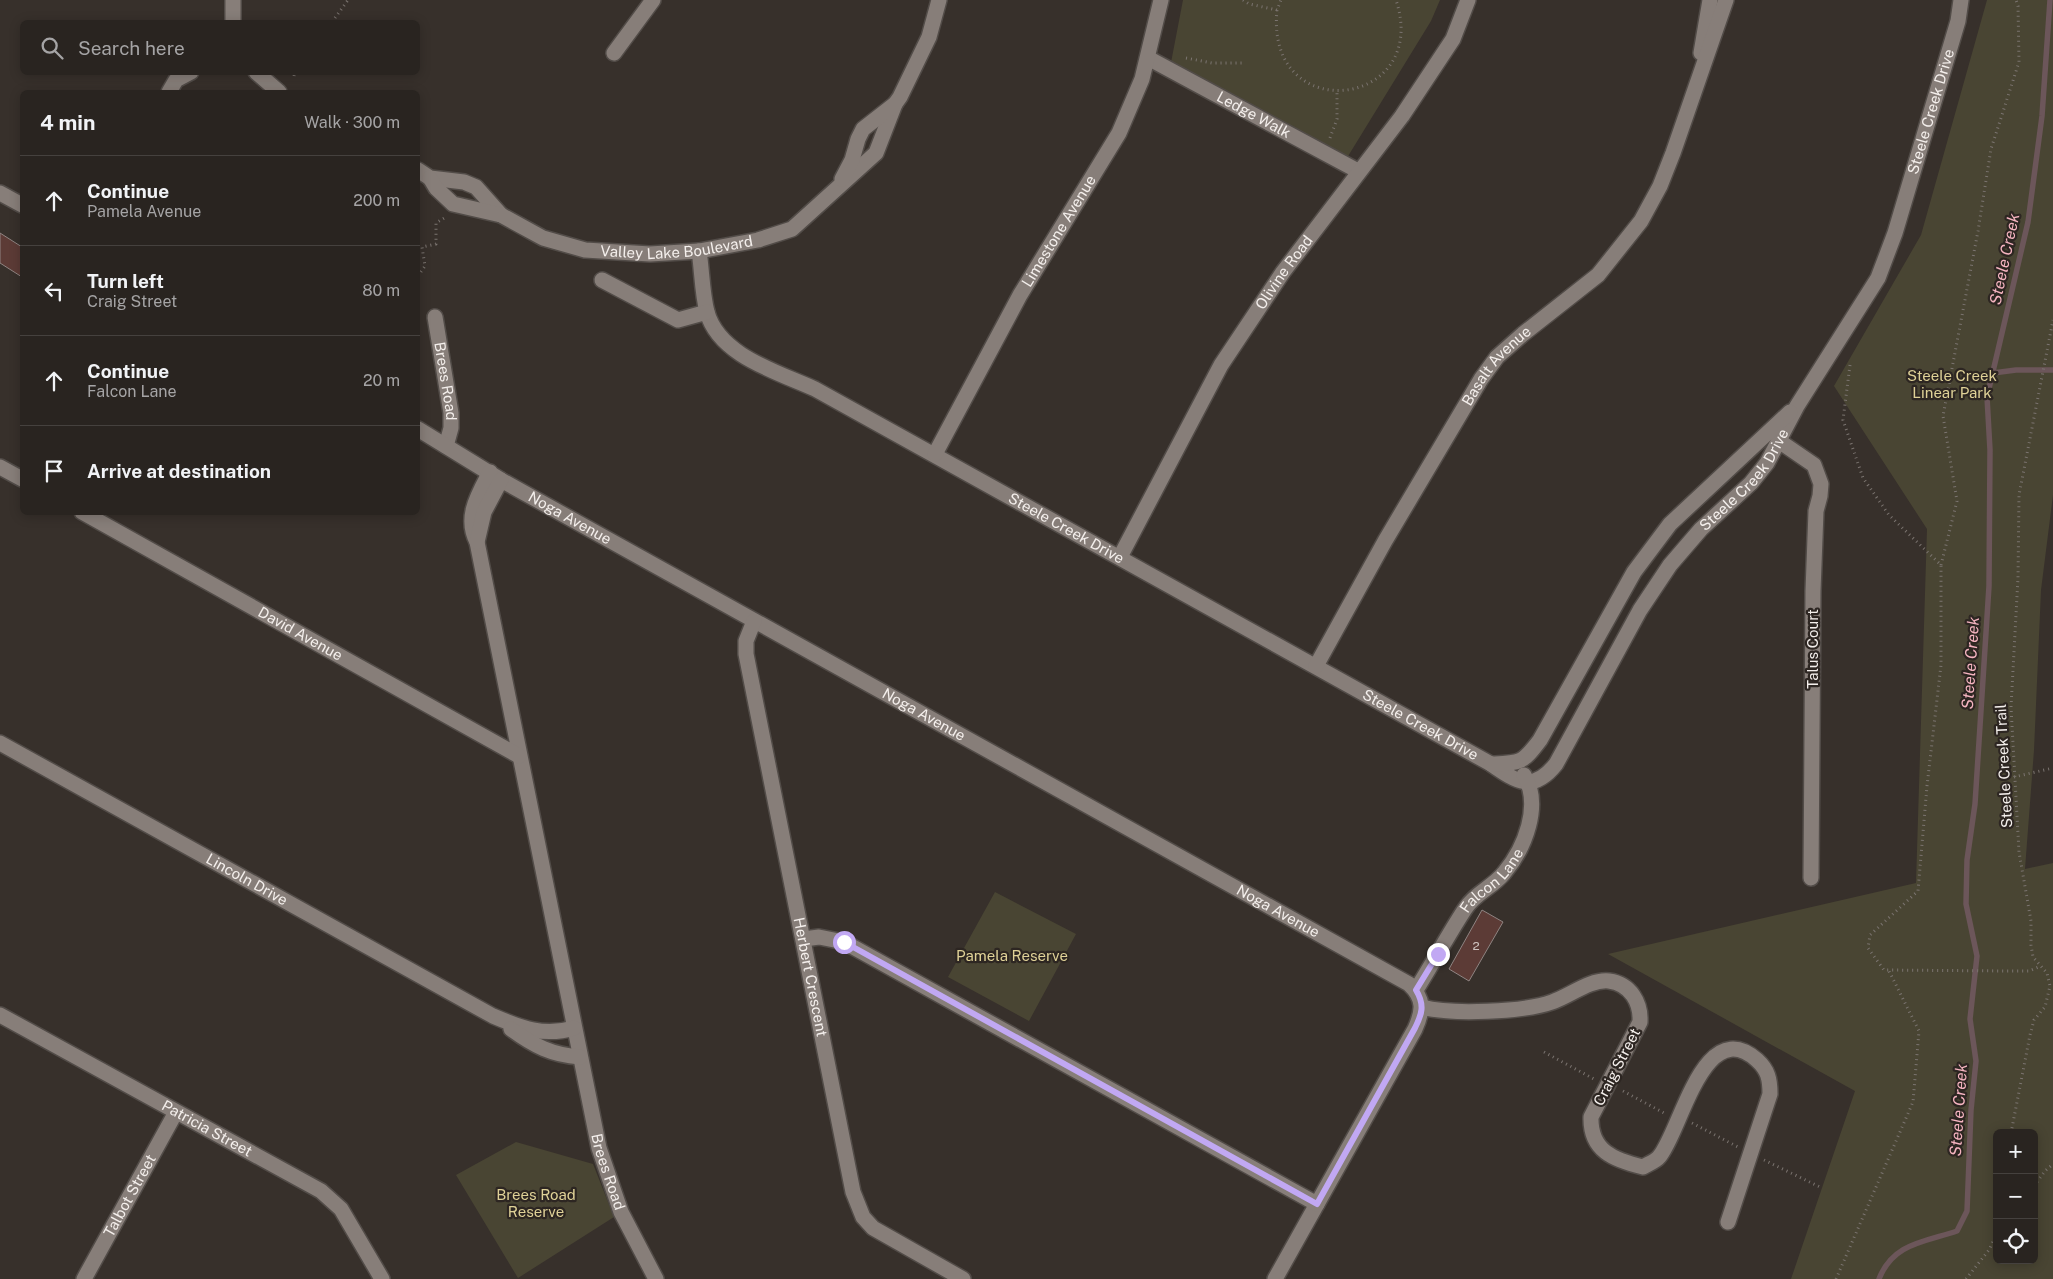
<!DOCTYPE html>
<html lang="en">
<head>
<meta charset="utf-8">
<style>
	body { margin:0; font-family:"Public Sans",sans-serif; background:#312c29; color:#f1f3f6 }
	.controls { position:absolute; right:15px; bottom:15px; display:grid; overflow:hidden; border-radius:8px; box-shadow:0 2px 12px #0003 }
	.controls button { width:45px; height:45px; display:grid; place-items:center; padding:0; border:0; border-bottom:1px solid #45413e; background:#292420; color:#f1f3f6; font:25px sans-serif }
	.stop { position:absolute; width:15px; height:15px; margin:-11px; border:4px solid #c1a8f3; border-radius:50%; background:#fff }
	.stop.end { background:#c1a8f3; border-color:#fff; box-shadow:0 1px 5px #0008 }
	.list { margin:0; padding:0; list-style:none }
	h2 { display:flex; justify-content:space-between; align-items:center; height:65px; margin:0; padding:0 20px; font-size:21px }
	h2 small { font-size:16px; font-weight:400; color:#a5a4a5 }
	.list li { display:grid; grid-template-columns:32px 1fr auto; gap:15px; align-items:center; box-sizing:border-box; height:90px; padding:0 20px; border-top:1px solid #45413e }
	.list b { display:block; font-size:19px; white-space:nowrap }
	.list p { margin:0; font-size:16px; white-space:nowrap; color:#a5a4a5 }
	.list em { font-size:16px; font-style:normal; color:#a5a4a5 }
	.icon { flex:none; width:28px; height:28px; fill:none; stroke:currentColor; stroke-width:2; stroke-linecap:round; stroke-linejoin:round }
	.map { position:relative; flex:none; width:2053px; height:1279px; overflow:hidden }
	.search { position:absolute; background:#292420; box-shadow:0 2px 12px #0003; left:20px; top:20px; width:400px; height:55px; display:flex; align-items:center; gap:12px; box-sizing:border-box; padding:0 18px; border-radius:8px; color:#a5a4a5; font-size:19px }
	.panel { position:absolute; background:#292420; box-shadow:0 2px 12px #0003; left:20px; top:90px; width:400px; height:425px; border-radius:8px }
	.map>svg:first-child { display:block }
</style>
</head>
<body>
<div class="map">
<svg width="2053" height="1279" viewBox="0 0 2053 1279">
	<rect width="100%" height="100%" fill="#37302b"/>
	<path fill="#494533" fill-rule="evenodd" d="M1183,0H1440L1431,21L1342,166L1169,73Z
		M1987,0H2053V495L2041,590L2034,750L2025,869L2053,863V1279H1791L1855,1091L1608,954L1916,883L1927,529L1834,386L1921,235ZM1997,1133H2034V1260H1997Z
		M995,892L1076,934L1029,1021L948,977Z
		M516,1142L593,1164L614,1217L518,1278L456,1175Z"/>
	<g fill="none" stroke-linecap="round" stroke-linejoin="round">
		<path stroke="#6c565a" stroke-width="5.5" d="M1993,373L2016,370H2053
			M1879,1279C1893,1243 1924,1242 1957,1231L1967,1211L1971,1110L1976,1061L1970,1019L1977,956L1966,904L1967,860L1975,804L1989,586L1990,450L1987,397L2028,222L2042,116L2050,0"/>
	</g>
	<path fill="#5c3b36" stroke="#8f8482" d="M0,233L22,247V277L0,263Z
		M1482,910L1503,922L1469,981L1449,969Z"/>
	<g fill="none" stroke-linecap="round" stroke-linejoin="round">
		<g stroke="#524c48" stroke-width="18">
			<g id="minor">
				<path d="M233,22V0"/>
				<path d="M614,53L653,0"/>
				<path d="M1701,53L1710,0"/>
				<path id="s1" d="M1148,58L1358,171"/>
				<path d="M256,72L279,92"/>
				<path d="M169,92L176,80L191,72"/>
				<path d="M418,170L430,178L464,182L476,187L501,215"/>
				<path id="s2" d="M430,178L436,188L453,204L501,215L543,238L585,250L650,254L699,251L758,240L792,229L876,153L895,104"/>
				<path d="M842,179L852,160L858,139L863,129L895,104L900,97L929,37L939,0"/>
				<path d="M0,193L22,205"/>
				<path id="s3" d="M699,251C702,270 702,293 707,312C719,356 778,372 815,389L1491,764C1517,782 1533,793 1556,764L1640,610L1670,565L1701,529L1751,483L1767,463L1797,406L1878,278L1895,233L1958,21L1961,0"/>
				<path d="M602,280L678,320L707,312"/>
				<path id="s4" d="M435,317L451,413V428L446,446"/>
				<path id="s5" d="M418,429L501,480L1409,984C1425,999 1423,1011 1415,1029L1275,1279"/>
				<path d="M1779,441L1814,465L1821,484L1820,496L1816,511L1813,591L1811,878"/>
				<path id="s6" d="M935,454L1020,295L1119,133L1142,79L1161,0"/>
				<path d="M0,467L22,479"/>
				<path id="s7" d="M490,472C478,495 464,517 477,542L599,1148L621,1212L656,1279"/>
				<path id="s8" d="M82,512L519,756"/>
				<path d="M477,542L484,512L501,480"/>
				<path id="s9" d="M1120,557L1221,365L1283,272L1402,116L1453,39L1468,0"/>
				<path id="s10" d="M754,621L746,641V654L853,1192L863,1217L873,1228L963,1279"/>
				<path id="s11" d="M1316,666L1385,541L1481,379L1497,357L1523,334L1598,275L1641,221L1660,186L1673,153L1726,0"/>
				<path id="s12" d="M0,743L493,1016C521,1028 544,1037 574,1028"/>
				<path d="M1491,764C1520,763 1522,764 1540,740L1634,572L1670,524L1790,412"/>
				<path d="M804,939L819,937L844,942L1317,1204"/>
				<path id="s13" d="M1416,990C1433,963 1448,935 1465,909C1475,893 1493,887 1504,873C1525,848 1542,805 1524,775"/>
				<path d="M1422,1007C1451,1015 1524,1012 1552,1002C1570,996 1590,979 1609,981C1631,984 1641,1003 1640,1022L1591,1117C1590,1151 1614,1160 1643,1167C1648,1164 1656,1161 1659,1157C1681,1132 1703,1013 1757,1060C1768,1070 1770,1079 1770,1094L1728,1222"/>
				<path id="s14" d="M0,1015L321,1191L341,1209L382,1279"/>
				<path d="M511,1029C534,1046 552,1055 580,1057"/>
				<path id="s15" d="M84,1279L176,1112"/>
			</g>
		</g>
		<path stroke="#7b7470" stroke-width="3" stroke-dasharray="1 4" stroke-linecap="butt" d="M1243,0L1249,4L1277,10L1281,0
			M1277,10C1265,129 1432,108 1396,0
			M332,22L348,0
			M1186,58L1212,63H1243
			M294,76L295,72
			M1330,138L1337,119V91
			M418,276L425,266L422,247L436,244V223L446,217
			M1850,365L1843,420L1863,478L1889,515L1941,565V665L1927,786L1918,891L1870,935L1868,948L1884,970L2008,971H2029L2041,966
			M1941,565L1957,501L1943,416L1978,231L1991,149L2019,62L2018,6L2016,0
			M2014,777L2053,768
			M1544,1052L1594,1079
			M1623,1091L1664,1113
			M1692,1123L1738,1147
			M2011,1133L2030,1035L2034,1020L2045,1007L2050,986L2047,973L2033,957L2031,945V921L2019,852L2011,707L2018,578L2019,495L2053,320
			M1764,1160L1822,1188
			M2034,1186L2045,1171L2053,1164
			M1836,1279L1913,1102L1919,1031L1889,971
			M1966,1279L1989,1250L1997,1233"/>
		<use href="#minor" stroke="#877e79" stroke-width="15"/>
	</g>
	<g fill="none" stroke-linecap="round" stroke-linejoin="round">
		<path stroke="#c1a8f3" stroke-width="6" d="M844,942L1317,1204L1415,1028C1422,1014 1425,1005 1416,990L1438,954"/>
	</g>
	<g text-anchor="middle" stroke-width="4.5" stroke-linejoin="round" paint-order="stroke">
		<g font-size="12" fill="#cec2be">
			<text x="1476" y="950">2</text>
		</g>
		<g font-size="15" fill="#f4efec" stroke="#2d2622">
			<text dy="5" stroke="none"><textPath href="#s3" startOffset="1809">Steele Creek Drive</textPath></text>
			<text dy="5" stroke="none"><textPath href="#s1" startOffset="120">Ledge Walk</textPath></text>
			<text dy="5" stroke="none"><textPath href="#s6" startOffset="255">Limestone Avenue</textPath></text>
			<text dy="5" stroke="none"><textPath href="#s2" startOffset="268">Valley Lake Boulevard</textPath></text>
			<text dy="5" stroke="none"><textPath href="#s9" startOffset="329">Olivine Road</textPath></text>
			<text dy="5" stroke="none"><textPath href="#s11" startOffset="351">Basalt Avenue</textPath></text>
			<text dy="5" stroke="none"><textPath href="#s4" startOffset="65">Brees Road</textPath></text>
			<text dy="5" stroke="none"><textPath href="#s3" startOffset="1391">Steele Creek Drive</textPath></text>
			<text dy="5" stroke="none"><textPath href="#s5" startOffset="176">Noga Avenue</textPath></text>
			<text dy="5" stroke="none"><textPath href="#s3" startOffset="486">Steele Creek Drive</textPath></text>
			<text dy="5" stroke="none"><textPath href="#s8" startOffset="250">David Avenue</textPath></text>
			<text transform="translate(1813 649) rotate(-90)" y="5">Talus Court</text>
			<text dy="5" stroke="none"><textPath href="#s5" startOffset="581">Noga Avenue</textPath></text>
			<text dy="5" stroke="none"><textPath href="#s3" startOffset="891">Steele Creek Drive</textPath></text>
			<text transform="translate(2004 766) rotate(-93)" y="5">Steele Creek Trail</text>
			<text dy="5" stroke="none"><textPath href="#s12" startOffset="282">Lincoln Drive</textPath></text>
			<text dy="5" stroke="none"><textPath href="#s13" startOffset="134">Falcon Lane</textPath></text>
			<text dy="5" stroke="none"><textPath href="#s5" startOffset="986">Noga Avenue</textPath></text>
			<text dy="5" stroke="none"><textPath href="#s10" startOffset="364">Herbert Crescent</textPath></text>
			<text transform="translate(1617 1067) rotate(-63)" y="5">Craig Street</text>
			<text dy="5" stroke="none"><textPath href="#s14" startOffset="236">Patricia Street</textPath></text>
			<text dy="5" stroke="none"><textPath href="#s7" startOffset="718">Brees Road</textPath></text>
			<text dy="5" stroke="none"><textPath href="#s15" startOffset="95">Talbot Street</textPath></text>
		</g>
		<g font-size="15" fill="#dfd197" stroke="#2d2622">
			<text x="1952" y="381">Steele Creek<tspan x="1952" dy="17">Linear Park</tspan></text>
			<text x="1012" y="961">Pamela Reserve</text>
			<text x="536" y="1200">Brees Road<tspan x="536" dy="17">Reserve</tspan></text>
		</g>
		<g font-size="16" font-style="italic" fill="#f5b4c0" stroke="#2d2622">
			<text transform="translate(2004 259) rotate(-78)" y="6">Steele Creek</text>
			<text transform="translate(1970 663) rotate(-86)" y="6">Steele Creek</text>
			<text transform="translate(1958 1110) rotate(-86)" y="6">Steele Creek</text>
		</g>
	</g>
</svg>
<div class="controls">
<button>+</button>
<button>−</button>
<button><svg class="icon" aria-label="locate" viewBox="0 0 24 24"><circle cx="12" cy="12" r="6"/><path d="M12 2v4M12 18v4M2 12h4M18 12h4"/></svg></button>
</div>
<div class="stop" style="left:844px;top:942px"></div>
<div class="stop end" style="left:1438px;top:954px"></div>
<div class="search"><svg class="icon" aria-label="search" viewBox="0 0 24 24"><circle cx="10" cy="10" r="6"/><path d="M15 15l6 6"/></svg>Search here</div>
<section class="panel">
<h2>4 min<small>Walk · 300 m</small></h2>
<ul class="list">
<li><svg class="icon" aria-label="ahead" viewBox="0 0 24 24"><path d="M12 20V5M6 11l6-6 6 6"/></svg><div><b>Continue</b><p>Pamela Avenue</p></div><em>200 m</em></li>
<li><svg class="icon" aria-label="left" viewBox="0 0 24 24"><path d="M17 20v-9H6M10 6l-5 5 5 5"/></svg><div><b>Turn left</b><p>Craig Street</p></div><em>80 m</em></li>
<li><svg class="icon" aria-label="ahead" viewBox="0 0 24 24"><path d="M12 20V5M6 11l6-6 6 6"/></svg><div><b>Continue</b><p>Falcon Lane</p></div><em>20 m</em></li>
<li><svg class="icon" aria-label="arrive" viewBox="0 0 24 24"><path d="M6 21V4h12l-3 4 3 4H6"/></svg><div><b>Arrive at destination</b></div></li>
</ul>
</section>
</div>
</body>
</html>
